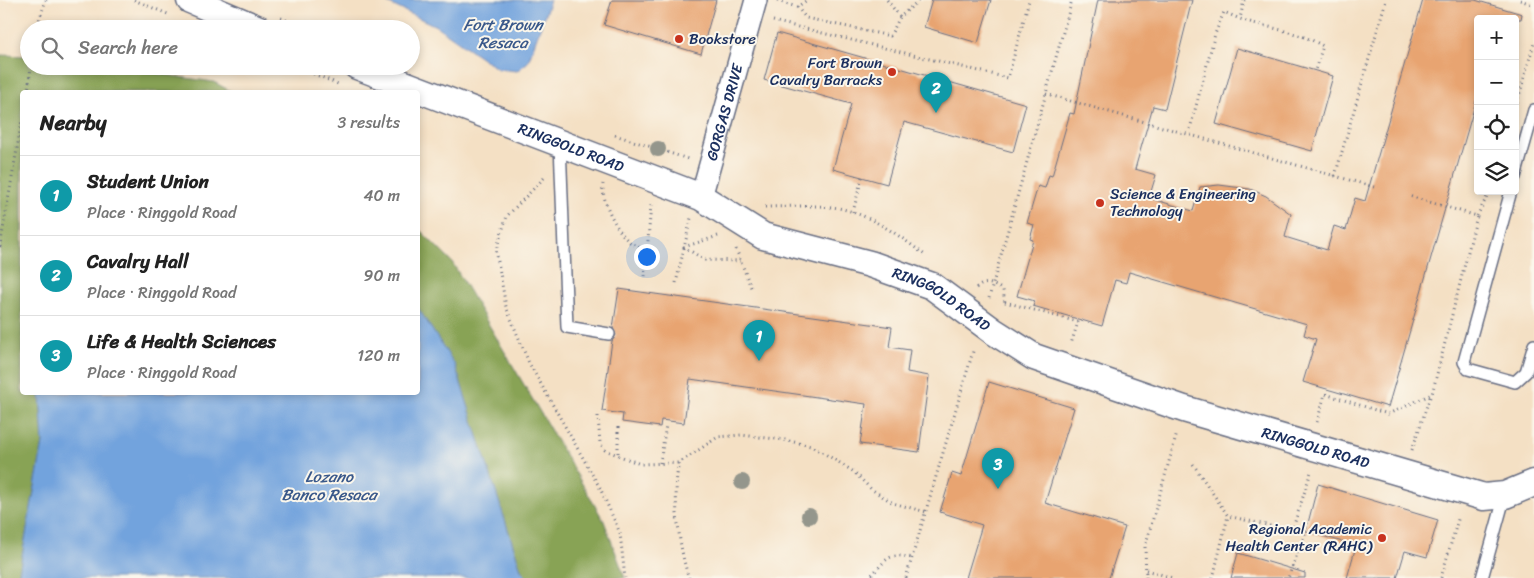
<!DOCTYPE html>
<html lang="en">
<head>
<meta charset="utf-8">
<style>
	body { margin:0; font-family:Sriracha,sans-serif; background:#f2f2f2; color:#222 }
	.controls { position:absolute; right:15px; top:15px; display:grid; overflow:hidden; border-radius:5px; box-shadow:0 2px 8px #0003 }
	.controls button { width:45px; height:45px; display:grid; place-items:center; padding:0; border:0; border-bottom:1px solid #e0e0e0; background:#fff; color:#222; font:25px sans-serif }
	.you { position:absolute; left:646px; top:256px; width:18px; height:18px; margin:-12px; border:4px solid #fff; border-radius:50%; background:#1a73e8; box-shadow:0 0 0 8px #1a73e833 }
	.badge { display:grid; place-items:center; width:32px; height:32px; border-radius:50%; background:#7c3aed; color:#fff; font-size:16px; font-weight:700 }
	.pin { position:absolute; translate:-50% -41px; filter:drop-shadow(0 1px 2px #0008) }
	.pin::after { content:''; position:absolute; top:26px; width:18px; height:15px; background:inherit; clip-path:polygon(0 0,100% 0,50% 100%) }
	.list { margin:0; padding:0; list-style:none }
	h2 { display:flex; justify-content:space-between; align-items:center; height:65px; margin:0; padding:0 20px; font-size:21px }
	h2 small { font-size:16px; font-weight:400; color:#767676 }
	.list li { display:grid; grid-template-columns:32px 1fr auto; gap:15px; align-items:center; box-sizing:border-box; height:80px; padding:0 20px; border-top:1px solid #e0e0e0 }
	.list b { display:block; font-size:19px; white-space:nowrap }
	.list p { margin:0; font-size:16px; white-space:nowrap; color:#767676 }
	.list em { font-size:16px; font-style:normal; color:#767676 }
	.icon { flex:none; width:28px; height:28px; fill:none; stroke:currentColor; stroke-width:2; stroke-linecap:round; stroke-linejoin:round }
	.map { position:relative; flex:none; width:1534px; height:578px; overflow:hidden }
	.search { position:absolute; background:#fff; box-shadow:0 2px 8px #0003; left:20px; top:20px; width:400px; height:55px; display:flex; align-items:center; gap:12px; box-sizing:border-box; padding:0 18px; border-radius:28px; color:#767676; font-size:19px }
	.panel { position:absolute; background:#fff; box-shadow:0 2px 8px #0003; left:20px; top:90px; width:400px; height:305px; border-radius:5px }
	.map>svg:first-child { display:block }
</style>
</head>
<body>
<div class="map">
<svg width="1534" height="578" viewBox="0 0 1534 578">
	<rect width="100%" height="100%" fill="#fbf7ec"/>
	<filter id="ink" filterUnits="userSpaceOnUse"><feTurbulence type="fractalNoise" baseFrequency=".02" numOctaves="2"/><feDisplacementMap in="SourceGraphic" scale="10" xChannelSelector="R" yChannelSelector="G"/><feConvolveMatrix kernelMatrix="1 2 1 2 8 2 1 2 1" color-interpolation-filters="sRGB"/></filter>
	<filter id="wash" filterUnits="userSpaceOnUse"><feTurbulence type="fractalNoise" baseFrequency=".0096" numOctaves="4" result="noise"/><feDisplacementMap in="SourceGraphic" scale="20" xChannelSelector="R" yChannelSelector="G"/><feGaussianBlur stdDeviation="1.12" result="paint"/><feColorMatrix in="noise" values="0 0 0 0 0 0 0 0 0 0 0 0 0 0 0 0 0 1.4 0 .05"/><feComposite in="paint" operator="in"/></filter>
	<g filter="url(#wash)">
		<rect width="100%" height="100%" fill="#f4e0c4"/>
		<path fill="#88a355" stroke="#52695a" d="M0,55L29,56V66H104L214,82L232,92H22V392L40,393L43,443L18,578H0Z
			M418,228L452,262L604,521L625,578H527L521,570L455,365L418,308Z"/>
		<path fill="#72a3dd" stroke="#46699e" d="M381,0H550L528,62L517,71L498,69L436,26Z
			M418,308L455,365L521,570L527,578H18L43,443L40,393L418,392Z"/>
		<g id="blocks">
			<path fill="#e8a471" d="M612,0H716L701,54L604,25Z
				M932,0H991L978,43L924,27Z
				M1098,0H1192L1165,109L1153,106L1135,169L1156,175L1149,198L1193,211L1200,187L1219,185L1250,189L1266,196L1291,214L1285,237L1327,250L1334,226L1346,230L1355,198L1365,201L1423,0H1475L1522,14L1521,19H1478V94L1388,407L1303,382L1316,339L1304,335L1307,324L1129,272L1126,283L1115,280L1102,326L1033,306L1035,301L1017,296L1033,240L1030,239L1034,225L1027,223L1038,186L1045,188L1049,175L1052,176L1070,113L1074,114Z
				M777,33L1026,104L1013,152L904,122L887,184L833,169L851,104L764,80Z
				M1237,48L1333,76L1312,151L1216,124Z
				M619,289L892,327L889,347L910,350L907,372L929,376L919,452L860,444L866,404L690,379L684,423L661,420L660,427L622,422L623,414L602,411L612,341L616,335L613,328Z
				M989,382L1074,408L1045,503L1125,527L1109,578H966L982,525L940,512L952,473L961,476Z
				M1318,484L1438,520L1427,557L1405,551L1397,578H1347L1356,546L1306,531Z
				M1238,553L1305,573V578H1231Z"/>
		</g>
	</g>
	<g filter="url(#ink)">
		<use href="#blocks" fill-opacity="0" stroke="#676d82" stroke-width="1"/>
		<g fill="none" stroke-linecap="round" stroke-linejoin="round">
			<g stroke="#676d82" stroke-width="14">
				<path id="service" d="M560,144L567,327L609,334
					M1515,177L1534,110
					M1511,191L1464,362L1468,369L1515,382L1526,372L1534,345
					M1482,578L1505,495"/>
			</g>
			<g stroke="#676d82" stroke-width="24">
				<g id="minor">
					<path id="s1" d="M701,197L756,0"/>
				</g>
			</g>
			<g stroke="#676d82" stroke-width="29">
				<g id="tertiary">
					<path d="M190,0L259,29"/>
					<path id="s2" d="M357,66L701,197L763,236L870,264L932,286L993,331L1034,357L1184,409L1484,497L1505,495L1534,483"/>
				</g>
			</g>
			<path stroke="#676d82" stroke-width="3" stroke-dasharray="1 4" stroke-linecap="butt" d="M134,0L170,15
				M887,0L900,17
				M1244,0L1240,19C1267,28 1298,31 1323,46L1315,70
				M1520,0L1534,5
				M777,1L797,7L807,0
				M797,7L806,18L890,36L900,17L919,0
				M281,18L307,29
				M773,21L1008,78L1029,0
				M36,29L46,0
				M295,66L338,84
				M28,92L31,66
				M1046,94L1374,187
				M1517,103L1534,43
				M1190,129L1215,34L1224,12L1240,19
				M615,135L688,159
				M1335,176L1386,0
				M544,178L507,216L496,250L506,307L529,363L600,488L620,533L625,578
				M603,184C601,201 618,234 632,244C637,246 643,248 647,250
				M765,207C789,207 815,204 839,208C870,215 901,236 926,256
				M853,212L862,177
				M1477,216L1490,191
				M718,236L684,247L705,260L741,261
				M0,247L22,120
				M736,249L752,290
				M645,276L651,205
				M676,283L691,218
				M976,288C986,280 993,284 1003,290L1005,304
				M989,298L1072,0
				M1005,302L1078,322L1071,344
				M598,416L600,443L605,450L640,464L679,463
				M1317,422L1325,394L1388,414L1432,394L1477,216L1409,196
				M618,427V457
				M1412,450L1431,394
				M660,463L666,425
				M1193,464L1228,516L1292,531H1306L1288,578
				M1292,531L1311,472
				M1146,570L1173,578
				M689,578C679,551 672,491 679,463L718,437L741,435L785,440L811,446L832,458L854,472L871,489L893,503L926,512
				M868,578C887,562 885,551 912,558
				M906,578L974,348
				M1146,578L1145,547L1177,433
				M1213,578L1228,516
				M1441,578L1459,516"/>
			<use href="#service" stroke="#fff" stroke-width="11"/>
			<use href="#minor" stroke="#fff" stroke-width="21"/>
			<use href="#tertiary" stroke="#fff" stroke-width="26"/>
		</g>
		<g fill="#94968c">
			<circle cx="658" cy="149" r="8"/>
			<circle cx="742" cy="482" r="8"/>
			<circle cx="809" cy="516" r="8"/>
		</g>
	</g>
	<g fill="#c8321e" stroke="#fbf7ec" stroke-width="2">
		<circle cx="679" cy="39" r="5"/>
		<circle cx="892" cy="72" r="5"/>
		<circle cx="1100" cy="203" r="5"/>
		<circle cx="1382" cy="538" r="5"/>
	</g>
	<g text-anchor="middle" stroke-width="4" stroke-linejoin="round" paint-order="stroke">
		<g font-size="15" fill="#1b2f5e" stroke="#fbf7ec" text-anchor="start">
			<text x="689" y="44">Bookstore</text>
			<text x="882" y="68" text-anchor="end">Fort Brown<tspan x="882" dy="17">Cavalry Barracks</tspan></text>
			<text x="1110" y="199">Science &amp; Engineering<tspan x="1110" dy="17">Technology</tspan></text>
			<text x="1372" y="534" text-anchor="end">Regional Academic<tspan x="1372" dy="17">Health Center (RAHC)</tspan></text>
		</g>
		<g font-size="15" fill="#1b2f5e" stroke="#fbf7ec">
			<text dy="5" stroke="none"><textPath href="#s1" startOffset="88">GORGAS DRIVE</textPath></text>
			<text dy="5" stroke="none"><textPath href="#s2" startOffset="229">RINGGOLD ROAD</textPath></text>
			<text dy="5" stroke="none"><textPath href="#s2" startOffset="632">RINGGOLD ROAD</textPath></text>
			<text dy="5" stroke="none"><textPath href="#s2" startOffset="1038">RINGGOLD ROAD</textPath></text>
		</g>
		<g font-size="16" font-style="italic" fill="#39588a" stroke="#fbf7ec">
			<text x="503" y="30">Fort Brown<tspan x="503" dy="18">Resaca</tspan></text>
			<text x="329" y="482">Lozano<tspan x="329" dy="18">Banco Resaca</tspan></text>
		</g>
	</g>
</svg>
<div class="controls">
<button>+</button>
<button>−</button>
<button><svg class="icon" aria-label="locate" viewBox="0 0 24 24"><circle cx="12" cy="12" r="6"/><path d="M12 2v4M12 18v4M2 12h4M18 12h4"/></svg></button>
<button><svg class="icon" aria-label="layers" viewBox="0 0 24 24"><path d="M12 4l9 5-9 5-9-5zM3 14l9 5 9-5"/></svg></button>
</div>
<div class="you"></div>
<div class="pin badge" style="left:759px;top:361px;background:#0f9aa8">1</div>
<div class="pin badge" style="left:936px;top:113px;background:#0f9aa8">2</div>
<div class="pin badge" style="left:998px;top:489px;background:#0f9aa8">3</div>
<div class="search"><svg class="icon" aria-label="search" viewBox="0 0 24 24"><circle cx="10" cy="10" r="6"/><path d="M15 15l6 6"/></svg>Search here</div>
<section class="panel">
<h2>Nearby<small>3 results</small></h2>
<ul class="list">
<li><span class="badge" style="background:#0f9aa8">1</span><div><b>Student Union</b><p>Place · Ringgold Road</p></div><em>40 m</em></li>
<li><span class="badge" style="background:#0f9aa8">2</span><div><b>Cavalry Hall</b><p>Place · Ringgold Road</p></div><em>90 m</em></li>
<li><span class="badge" style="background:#0f9aa8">3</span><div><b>Life &amp; Health Sciences</b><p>Place · Ringgold Road</p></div><em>120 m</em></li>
</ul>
</section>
</div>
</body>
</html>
